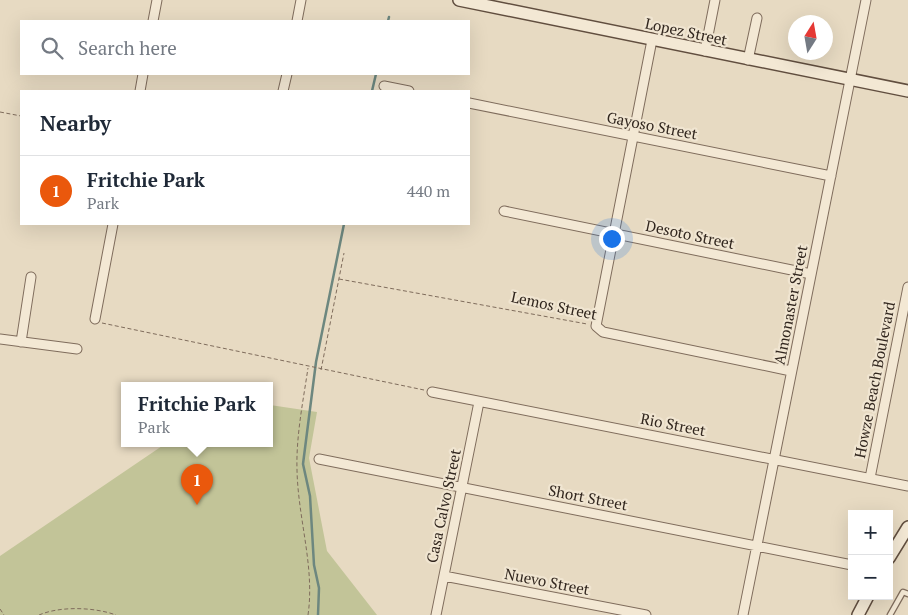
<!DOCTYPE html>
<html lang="en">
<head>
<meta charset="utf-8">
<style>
	body { margin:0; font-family:"PT Serif",serif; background:#f2f2f3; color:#1f2937 }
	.controls { position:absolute; right:15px; bottom:15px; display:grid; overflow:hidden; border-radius:0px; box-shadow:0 5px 20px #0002 }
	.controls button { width:45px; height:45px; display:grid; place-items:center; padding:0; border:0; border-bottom:1px solid #e0e1e3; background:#fff; color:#1f2937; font:25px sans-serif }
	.compass { position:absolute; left:788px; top:15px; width:45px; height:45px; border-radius:50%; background:#fff; box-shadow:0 5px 20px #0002; rotate:11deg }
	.you { position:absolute; left:611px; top:238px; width:18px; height:18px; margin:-12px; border:4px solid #fff; border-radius:50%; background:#1a73e8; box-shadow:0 0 0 8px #1a73e833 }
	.badge { display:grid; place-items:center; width:32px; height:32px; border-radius:50%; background:#ea580c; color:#fff; font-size:16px; font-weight:700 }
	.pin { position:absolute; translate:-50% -41px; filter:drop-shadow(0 1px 2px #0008) }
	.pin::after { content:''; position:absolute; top:26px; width:18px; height:15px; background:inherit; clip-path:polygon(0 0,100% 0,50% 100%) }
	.popup { position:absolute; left:121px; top:382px; width:152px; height:65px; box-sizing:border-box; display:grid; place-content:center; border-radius:0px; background:#fff; filter:drop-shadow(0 1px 4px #0005); font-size:16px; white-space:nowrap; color:#747a83 }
	.popup b { font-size:19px; color:#1f2937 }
	.popup::after { content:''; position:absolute; left:50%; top:100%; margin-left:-10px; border:10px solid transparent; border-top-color:#fff }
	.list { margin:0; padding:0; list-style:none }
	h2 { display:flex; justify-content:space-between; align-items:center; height:65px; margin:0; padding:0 20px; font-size:21px }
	h2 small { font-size:16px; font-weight:400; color:#747a83 }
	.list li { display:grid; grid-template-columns:32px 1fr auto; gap:15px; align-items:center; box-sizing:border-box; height:70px; padding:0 20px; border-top:1px solid #e0e1e3 }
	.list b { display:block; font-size:19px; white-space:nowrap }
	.list p { margin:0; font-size:16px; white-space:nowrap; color:#747a83 }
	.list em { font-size:16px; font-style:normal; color:#747a83 }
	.icon { flex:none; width:28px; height:28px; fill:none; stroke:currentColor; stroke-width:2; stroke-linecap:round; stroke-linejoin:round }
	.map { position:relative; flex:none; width:908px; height:615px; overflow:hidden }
	.search { position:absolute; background:#fff; box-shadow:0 5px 20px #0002; left:20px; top:20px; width:450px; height:55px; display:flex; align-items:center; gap:12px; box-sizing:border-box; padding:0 18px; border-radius:0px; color:#747a83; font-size:19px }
	.panel { position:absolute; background:#fff; box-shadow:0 5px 20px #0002; left:20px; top:90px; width:450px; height:135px; border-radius:0px }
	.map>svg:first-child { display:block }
</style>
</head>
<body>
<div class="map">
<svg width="908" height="615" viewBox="0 0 908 615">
	<rect width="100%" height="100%" fill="#e7dac2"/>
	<path fill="#c2c498" d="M270,405L317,412L309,458L327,551L377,615H0V556L165,444H270Z"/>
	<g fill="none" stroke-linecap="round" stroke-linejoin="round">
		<path stroke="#6d877f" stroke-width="2.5" d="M388,21L389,17
			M372,91L376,74
			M318,615L319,588L314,565L310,496L303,464L316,362L344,224"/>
		<g stroke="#7f6c5c" stroke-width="7">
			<path id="lane" d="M890,615L903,592L908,594"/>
		</g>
		<g stroke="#7f6c5c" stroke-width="11">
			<path id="street" d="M153,21L157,0
				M297,21L301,0
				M652,40L596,326L603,332L791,371
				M705,51L715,0
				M748,60L757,18
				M384,86L409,91
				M140,91L143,74
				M283,91L287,74
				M469,103L831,176
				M504,211L811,274
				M95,319L113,224
				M0,339L77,349
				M21,342L31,277
				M432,392L908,486
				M319,459L852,565
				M870,478L908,287
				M444,576L646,615
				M436,615L479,402
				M743,615L866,0"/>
		</g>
		<g stroke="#614e3f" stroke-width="14">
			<path id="secondary" d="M459,0L908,91
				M889,558L908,527
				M858,615L868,596"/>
		</g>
		<path stroke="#7f6c5c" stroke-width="1" stroke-dasharray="4 2.5" stroke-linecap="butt" d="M0,112L21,116
			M339,279L587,324
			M102,323L424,390
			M321,370L344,253
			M0,609L4,615
			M39,615C60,606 94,607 116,615
			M308,615C315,567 298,519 297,470C296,436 303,402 308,368"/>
		<use href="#lane" stroke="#f3e8d4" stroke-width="4.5"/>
		<use href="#street" stroke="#f3e8d4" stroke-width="9"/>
		<use href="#secondary" stroke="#f3e8d4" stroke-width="11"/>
	</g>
	<g text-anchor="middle" stroke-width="4.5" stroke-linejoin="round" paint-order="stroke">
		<g font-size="15" fill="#31261e" stroke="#f0e5d1">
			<text transform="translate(686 32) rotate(12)" y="5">Lopez Street</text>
			<text transform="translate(652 126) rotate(11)" y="5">Gayoso Street</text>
			<text transform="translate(690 235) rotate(12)" y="5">Desoto Street</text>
			<text transform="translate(791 305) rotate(-79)" y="5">Almonaster Street</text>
			<text transform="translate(554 306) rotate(12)" y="5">Lemos Street</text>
			<text transform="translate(875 380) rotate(-79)" y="5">Howze Beach Boulevard</text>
			<text transform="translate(673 425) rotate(11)" y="5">Rio Street</text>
			<text transform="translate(588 498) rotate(11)" y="5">Short Street</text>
			<text transform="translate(444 506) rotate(-78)" y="5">Casa Calvo Street</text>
			<text transform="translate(547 582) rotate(11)" y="5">Nuevo Street</text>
		</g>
	</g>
</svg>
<div class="controls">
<button>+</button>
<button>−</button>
</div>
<svg class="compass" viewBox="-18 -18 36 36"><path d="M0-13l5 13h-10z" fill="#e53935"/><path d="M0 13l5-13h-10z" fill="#747a83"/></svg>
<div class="you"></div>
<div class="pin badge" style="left:197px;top:505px">1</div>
<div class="popup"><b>Fritchie Park</b>Park</div>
<div class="search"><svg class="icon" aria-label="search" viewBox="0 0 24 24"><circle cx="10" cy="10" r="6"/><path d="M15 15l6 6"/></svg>Search here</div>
<section class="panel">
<h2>Nearby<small></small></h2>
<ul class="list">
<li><span class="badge">1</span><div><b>Fritchie Park</b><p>Park</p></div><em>440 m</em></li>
</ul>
</section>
</div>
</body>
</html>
